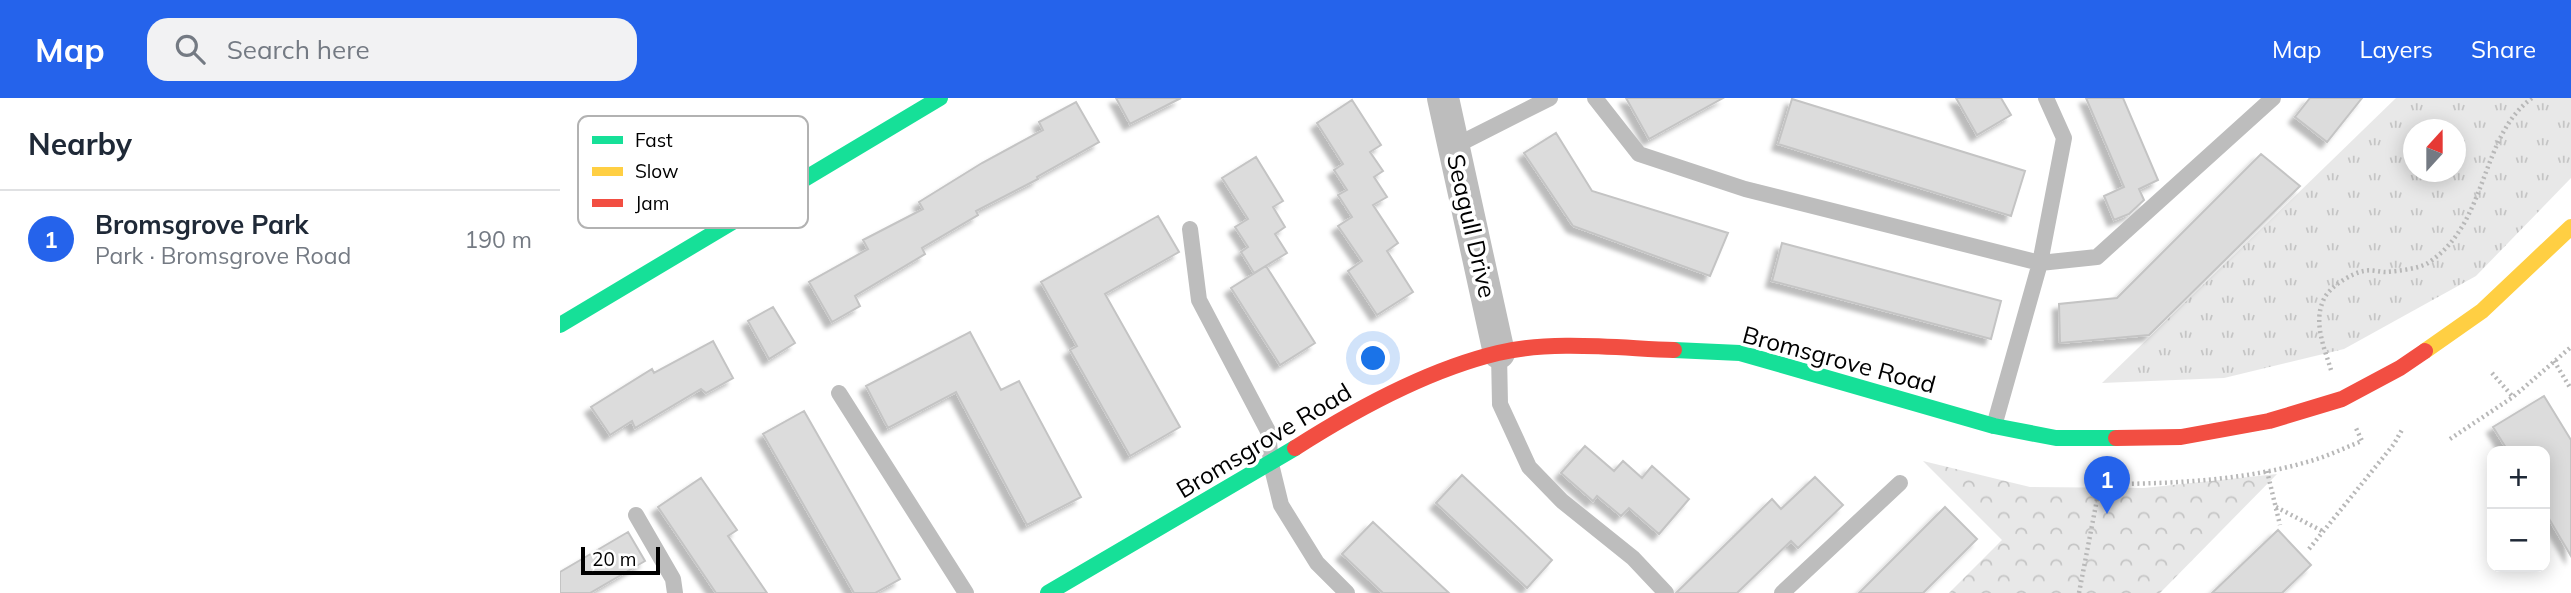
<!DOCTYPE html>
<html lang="en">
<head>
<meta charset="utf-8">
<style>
	body { margin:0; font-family:Mulish,sans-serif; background:#f2f2f3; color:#1f2937 }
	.controls { position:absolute; right:21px; bottom:21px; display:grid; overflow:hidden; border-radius:14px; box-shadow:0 4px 18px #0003 }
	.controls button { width:63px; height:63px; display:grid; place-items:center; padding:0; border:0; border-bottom:2px solid #e0e1e3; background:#fff; color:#1f2937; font:35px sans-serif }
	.compass { position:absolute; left:1843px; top:21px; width:63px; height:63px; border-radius:50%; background:#fff; box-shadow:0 4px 18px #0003; rotate:21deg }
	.scale { position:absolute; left:21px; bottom:18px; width:79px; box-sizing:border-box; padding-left:7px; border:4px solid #000; border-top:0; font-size:19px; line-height:24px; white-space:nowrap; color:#000; -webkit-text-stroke:5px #fff; paint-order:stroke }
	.you { position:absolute; left:814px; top:261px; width:24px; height:24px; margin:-18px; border:5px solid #fff; border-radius:50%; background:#1a73e8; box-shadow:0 0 0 10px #1a73e833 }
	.badge { display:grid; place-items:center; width:46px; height:46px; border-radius:50%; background:#2563eb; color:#fff; font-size:23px; font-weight:700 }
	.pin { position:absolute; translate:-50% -58px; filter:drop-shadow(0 2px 4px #0008) }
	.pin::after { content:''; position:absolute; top:37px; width:24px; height:21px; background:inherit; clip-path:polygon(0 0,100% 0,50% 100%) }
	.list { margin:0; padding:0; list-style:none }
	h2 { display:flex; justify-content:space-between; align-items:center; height:91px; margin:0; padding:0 28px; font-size:30px }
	h2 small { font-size:23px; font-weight:400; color:#747a83 }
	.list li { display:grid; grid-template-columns:46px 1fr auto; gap:21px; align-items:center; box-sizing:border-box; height:98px; padding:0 28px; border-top:2px solid #e0e1e3 }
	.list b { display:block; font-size:26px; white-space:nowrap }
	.list p { margin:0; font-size:23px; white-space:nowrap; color:#747a83 }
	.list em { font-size:23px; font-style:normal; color:#747a83 }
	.icon { flex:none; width:38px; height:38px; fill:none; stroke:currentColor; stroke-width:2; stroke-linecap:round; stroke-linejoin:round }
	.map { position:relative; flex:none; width:2011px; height:495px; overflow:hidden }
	header { display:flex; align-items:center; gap:42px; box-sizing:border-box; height:98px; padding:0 35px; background:#2563eb; color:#fff }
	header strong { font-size:33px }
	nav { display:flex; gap:38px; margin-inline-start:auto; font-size:24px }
	.search { width:490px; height:63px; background:#f2f2f3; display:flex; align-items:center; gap:18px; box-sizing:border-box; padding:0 24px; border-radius:21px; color:#747a83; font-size:26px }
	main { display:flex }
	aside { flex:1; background:#fff }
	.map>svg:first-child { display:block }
</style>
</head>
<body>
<header>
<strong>Map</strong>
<div class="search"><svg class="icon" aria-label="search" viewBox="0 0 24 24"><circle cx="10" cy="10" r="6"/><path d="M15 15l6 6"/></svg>Search here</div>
<nav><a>Map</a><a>Layers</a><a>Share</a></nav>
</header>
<main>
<aside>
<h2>Nearby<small></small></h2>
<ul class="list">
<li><span class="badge">1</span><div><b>Bromsgrove Park</b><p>Park · Bromsgrove Road</p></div><em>190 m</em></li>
</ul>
</aside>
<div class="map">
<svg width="2011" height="495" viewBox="0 0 2011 495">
	<defs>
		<pattern id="grass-tufts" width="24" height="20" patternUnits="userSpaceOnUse" patternTransform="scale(1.75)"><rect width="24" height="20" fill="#e8e8e8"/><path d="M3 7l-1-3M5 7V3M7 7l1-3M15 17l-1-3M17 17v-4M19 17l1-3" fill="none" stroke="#c5c5c5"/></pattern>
		<pattern id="park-crowns" width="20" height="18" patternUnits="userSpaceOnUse" patternTransform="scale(1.75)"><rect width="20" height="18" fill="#e8e8e8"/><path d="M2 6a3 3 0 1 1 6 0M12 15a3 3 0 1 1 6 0" fill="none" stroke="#c5c5c5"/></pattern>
		<filter id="shadow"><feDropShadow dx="-6" dy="6" stdDeviation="2" flood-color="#0004"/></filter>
	</defs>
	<rect width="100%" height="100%" fill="#fff"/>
	<path fill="url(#grass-tufts)" fill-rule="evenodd" d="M1836,0H2011V80L1916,178L1784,251L1664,280L1542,285ZM1854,32H1896V74H1854Z"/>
	<path fill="url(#park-crowns)" d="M1363,363L1470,389L1584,390L1717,376L1600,495H1389L1442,442Z"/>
	<path fill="#dcdcdc" stroke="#c4c4c4" stroke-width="2" filter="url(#shadow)" d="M556,0H621L570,26Z
		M1066,0H1163L1089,41Z
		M1396,0H1441L1451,17L1417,37Z
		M1526,0H1563L1598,82L1579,91L1584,102L1569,116L1554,122L1544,98L1564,89Z
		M1750,0H1802L1767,44L1735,19Z
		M1232,1L1465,73L1451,118L1218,46Z
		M792,2L821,47L810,54L823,73L814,79L827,99L813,107L838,145L827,153L853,194L817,217L788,173L802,163L778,128L792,119L778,97L787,92L774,72L783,66L757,25Z
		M516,4L539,44L477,79L478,81L416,113L418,117L362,150L365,156L295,198L300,208L272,224L249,184L308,151L303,142L363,111L359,104L422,65L483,32L479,24Z
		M996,35L1032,93L1168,135L1150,178L1013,128L964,55Z
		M1701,56L1740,88L1589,237L1500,245L1499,206L1557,200Z
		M696,59L723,103L713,109L725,129L715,136L727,155L694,175L681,154L688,149L675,129L688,121L662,80Z
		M598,118L619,154L545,196L620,329L570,358L510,252L517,248L481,184Z
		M1222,145L1441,203L1431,241L1212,183Z
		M706,168L755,245L720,267L671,190Z
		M213,209L235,245L209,261L188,223Z
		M410,234L441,292L459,283L521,399L467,427L396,294L328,330L306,288Z
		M153,243L173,280L146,295L141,291L75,330L72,323L50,337L31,309L92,271L94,275Z
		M1984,298L2011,342V458L1985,414V353H1948L1933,329Z
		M244,313L340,481L315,495H294L203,336Z
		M1025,348L1054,373L1063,363L1082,380L1092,368L1129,401L1099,436L1069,410L1061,418L1037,398L1033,403L1001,375Z
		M902,377L992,462L967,490L876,405Z
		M1255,379L1283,407L1238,450L1231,443L1177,495H1116L1212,401L1221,411Z
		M141,380L177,432L168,438L207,495H156L98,409Z
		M1385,409L1417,441L1363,495H1299Z
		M813,424L889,495H823L782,456Z
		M1718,432L1751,467L1722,495H1652Z
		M68,434L85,463L30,495H0V474Z"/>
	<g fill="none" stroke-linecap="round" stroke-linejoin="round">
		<path stroke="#b8b8b8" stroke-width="4.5" stroke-dasharray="2 3.5" stroke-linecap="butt" d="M1994,263L2011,291
			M1771,272C1764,249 1752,222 1765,199C1771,188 1792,175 1804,173C1811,171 1819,174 1826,174C1837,173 1858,171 1868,165C1929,125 1919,39 1972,0
			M1932,275L1953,299
			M1890,341L1953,299L2011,249
			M1707,373L1720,427
			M1716,409L1764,434
			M1749,451L1834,346L1843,330
			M1519,495L1540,386C1608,386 1681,383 1747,364C1766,359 1784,350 1802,343L1795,328"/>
		<path stroke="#bdbdbd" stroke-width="16" d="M1035,0L1079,56L1185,91L1480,165L1537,159L1713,0
			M893,49L990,0
			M630,131L639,202L708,333L711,366L721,407L757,465L787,495
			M939,256L940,306L969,369L1002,403L1073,460L1106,495
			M279,295L406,495
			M1434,328L1480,165L1504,40L1486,0
			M76,417L113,481L115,495
			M1222,495L1340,385"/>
		<path stroke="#bdbdbd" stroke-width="32" d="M883,0L939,255"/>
		<path stroke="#16e098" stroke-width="16" d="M0,227L380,0
			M1114,252L1180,255L1434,328L1496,340H1556
			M488,495L735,350"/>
		<path stroke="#ffcf43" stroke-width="16" d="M1865,253L1922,213L2011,129"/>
		<path stroke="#f24e42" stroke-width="16" d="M1556,340L1621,339L1709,323L1782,301L1840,270L1865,253
			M735,350C796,311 867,272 938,255C993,242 1057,250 1114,252"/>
	</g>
	<g text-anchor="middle" stroke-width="7" stroke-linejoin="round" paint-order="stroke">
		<g font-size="24" fill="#000" stroke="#fff">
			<text transform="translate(911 128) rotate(77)" y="8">Seagull Drive</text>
			<text transform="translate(1279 262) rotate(15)" y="8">Bromsgrove Road</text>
			<text transform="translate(704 343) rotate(-31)" y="8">Bromsgrove Road</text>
		</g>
	</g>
	<rect x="18" y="18" width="230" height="112" rx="10" fill="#fff" stroke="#b2b2b2" stroke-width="2"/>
	<rect x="32" y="38" width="31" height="8" fill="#16e098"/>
	<rect x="32" y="69" width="31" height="9" fill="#ffcf43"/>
	<rect x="32" y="101" width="31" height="8" fill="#f24e42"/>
	<g font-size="19" fill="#000">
		<text x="75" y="49">Fast</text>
		<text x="75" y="80">Slow</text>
		<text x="75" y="112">Jam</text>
	</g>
</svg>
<div class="controls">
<button>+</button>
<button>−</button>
</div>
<svg class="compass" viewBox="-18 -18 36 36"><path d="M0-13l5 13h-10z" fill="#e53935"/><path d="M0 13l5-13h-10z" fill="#747a83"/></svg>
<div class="scale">20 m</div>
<div class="you"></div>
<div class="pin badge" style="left:1547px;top:416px">1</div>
</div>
</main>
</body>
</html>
